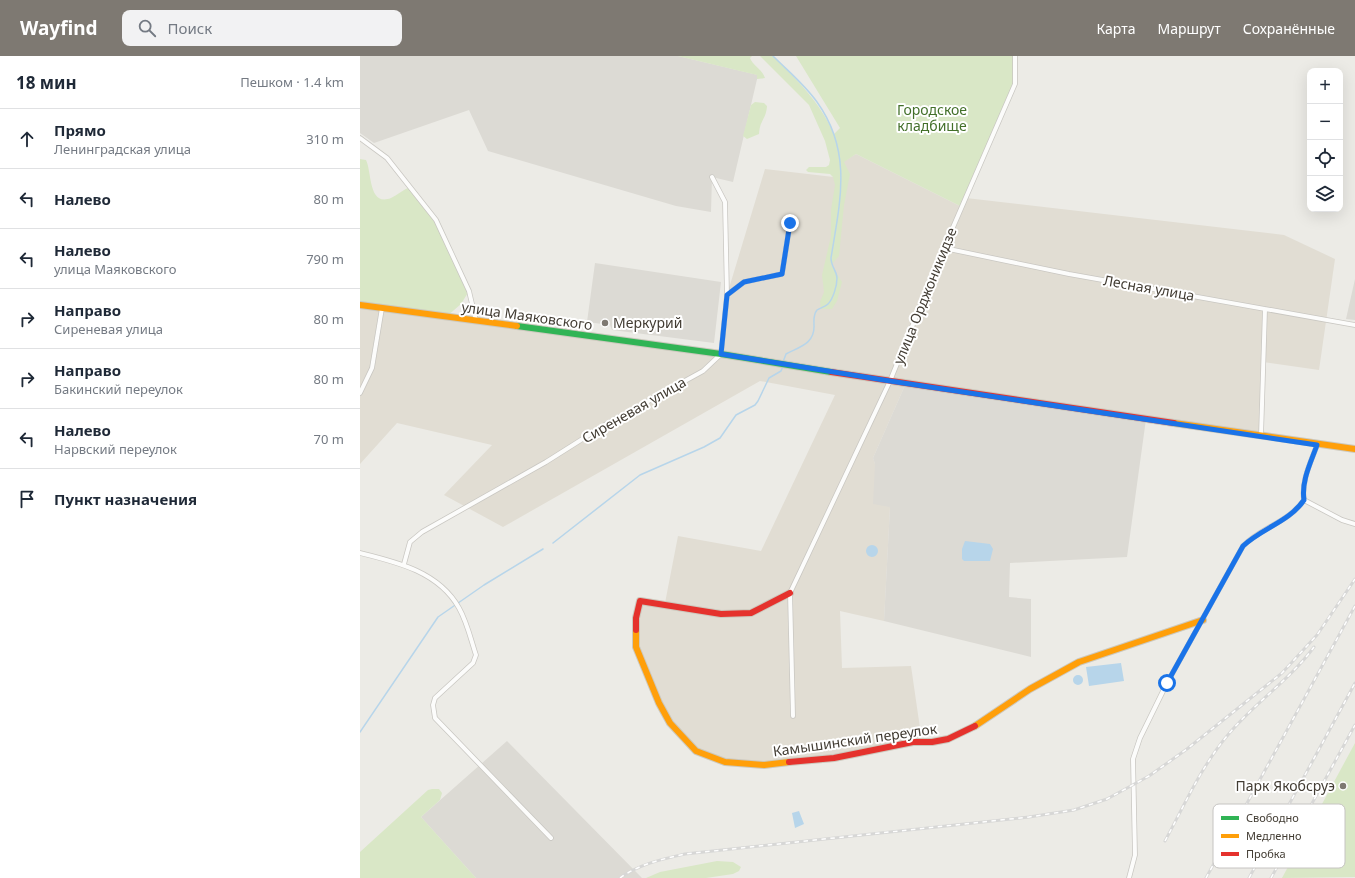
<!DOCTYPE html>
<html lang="ru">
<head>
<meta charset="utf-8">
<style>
	body { margin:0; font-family:"Noto Sans",sans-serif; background:#f2f2f3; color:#1f2937 }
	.controls { position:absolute; right:12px; top:12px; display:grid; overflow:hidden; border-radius:8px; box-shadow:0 4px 16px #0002 }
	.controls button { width:36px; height:36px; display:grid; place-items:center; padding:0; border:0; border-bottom:1px solid #e0e1e3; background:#fff; color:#1f2937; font:20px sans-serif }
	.stop { position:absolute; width:12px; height:12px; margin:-9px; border:3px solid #1a73e8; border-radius:50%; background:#fff }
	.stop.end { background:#1a73e8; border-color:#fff; box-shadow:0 1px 4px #0008 }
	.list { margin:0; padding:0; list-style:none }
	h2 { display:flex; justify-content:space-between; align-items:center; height:52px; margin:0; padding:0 16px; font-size:17px }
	h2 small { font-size:13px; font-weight:400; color:#747a83 }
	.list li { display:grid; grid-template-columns:26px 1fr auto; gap:12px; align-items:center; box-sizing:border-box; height:60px; padding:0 16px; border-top:1px solid #e0e1e3 }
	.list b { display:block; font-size:15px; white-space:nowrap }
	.list p { margin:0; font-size:13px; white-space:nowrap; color:#747a83 }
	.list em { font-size:13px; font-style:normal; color:#747a83 }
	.icon { flex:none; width:22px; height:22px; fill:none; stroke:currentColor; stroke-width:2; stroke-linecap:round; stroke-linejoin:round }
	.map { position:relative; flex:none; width:995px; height:822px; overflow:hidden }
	header { display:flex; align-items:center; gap:24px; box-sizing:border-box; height:56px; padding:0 20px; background:#7e7972; color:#fff }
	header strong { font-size:19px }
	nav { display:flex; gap:22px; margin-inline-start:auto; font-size:14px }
	.search { width:280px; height:36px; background:#f2f2f3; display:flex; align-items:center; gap:10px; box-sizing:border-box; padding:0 14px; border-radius:8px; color:#747a83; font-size:15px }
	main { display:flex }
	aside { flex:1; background:#fff }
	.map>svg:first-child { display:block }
</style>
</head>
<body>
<header>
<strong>Wayfind</strong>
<div class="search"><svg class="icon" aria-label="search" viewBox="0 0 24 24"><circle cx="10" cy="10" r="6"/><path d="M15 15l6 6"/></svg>Поиск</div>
<nav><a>Карта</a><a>Маршрут</a><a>Сохранённые</a></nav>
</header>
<main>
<aside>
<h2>18 мин<small>Пешком · 1.4 km</small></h2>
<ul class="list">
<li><svg class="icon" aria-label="ahead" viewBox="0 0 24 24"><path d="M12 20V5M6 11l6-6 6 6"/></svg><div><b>Прямо</b><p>Ленинградская улица</p></div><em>310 m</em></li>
<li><svg class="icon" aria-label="left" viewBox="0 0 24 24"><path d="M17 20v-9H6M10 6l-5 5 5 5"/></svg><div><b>Налево</b></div><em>80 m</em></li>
<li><svg class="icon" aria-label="left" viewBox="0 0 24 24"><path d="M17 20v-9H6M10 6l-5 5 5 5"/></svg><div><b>Налево</b><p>улица Маяковского</p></div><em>790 m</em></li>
<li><svg class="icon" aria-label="right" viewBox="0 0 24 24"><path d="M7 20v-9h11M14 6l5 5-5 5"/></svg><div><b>Направо</b><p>Сиреневая улица</p></div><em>80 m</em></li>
<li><svg class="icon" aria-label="right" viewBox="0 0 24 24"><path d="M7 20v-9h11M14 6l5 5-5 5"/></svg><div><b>Направо</b><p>Бакинский переулок</p></div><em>80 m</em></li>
<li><svg class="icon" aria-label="left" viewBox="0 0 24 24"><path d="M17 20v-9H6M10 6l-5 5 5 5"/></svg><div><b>Налево</b><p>Нарвский переулок</p></div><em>70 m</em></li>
<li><svg class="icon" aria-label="arrive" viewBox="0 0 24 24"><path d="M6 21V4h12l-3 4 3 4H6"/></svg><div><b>Пункт назначения</b></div></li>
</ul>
</aside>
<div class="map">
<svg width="995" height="822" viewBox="0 0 995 822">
	<rect width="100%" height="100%" fill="#ecebe6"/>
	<path fill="#e1ddd3" d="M496,98L602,151L606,142L924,179L975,203L959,314L903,306L901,380L546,327L513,402L530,451L524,565L480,555L482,612L551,610L562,686L423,708L365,706L336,695L310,667L276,591L280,545L305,547L318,480L401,495L475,339L400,325L143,471L84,439L132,389L37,367L0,408V249L361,298L367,239L405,113L482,122L481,107Z"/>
	<path fill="#dcdad4" d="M0,0H318L398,19L373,126L352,121L351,156L316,150L128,95L109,54L14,87L0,77Z
		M235,207L361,226L354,287L252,274L250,269L227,266Z
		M995,223V264L986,263Z
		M546,327L786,363L767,501L650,507L649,541L671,543V601L524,565L530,451L513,448L515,408L513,402Z
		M147,685L282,822H116L61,761Z"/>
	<path fill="#d9e7c6" d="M318,0H392L390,2C393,10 402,13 405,22L397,23V19Z
		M400,0H413C437,24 460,46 474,78L480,72L436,0H655V28L602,151L496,98L484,106L490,118L484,149L479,200L471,209L482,226L477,245L472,253H461L460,246L464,236L462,219L471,180V154L475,129L473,121L470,118L448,116L446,114L449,111H466L469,109L470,104L465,85L449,49Z
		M395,46L404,47L407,50C406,64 400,63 399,78L387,83L383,80L391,49Z
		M0,103L6,104C12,116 8,151 31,142C37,139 43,134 50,131L76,164L109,235L101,248L86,261L0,249Z
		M995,687V821L922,822Z
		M72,733H79L82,737L80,744L61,761L116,822H0V796L68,734Z
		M357,805L373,806L381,811L379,815L373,818L346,822H286L300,816Z"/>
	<path fill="#b7d5ea" d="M605,485L630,488L633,493L630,505H604L602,503V493Z
		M506 495a6 6 0 1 1 12 0a6 6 0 1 1-12 0Z
		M761,607L764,625L729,630L726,611Z
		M713 624a5 5 0 1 1 10 0a5 5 0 1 1-10 0Z
		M439,755L444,768L435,772L432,757Z"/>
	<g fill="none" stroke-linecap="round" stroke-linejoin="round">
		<path stroke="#b7d5ea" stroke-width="1.5" d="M413,0C428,15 445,29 457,46C493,96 480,146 471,202C471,211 477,215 477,222C477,230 473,243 468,248C465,251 460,252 457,254C453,259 454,264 454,269C455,288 439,291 426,298L423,306
			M193,487L280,419L344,391L360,382L376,359L395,349L398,345L409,322L421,315L423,310
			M0,676L78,561L124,529L183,493"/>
		<g stroke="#c9c7c2" stroke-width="5.5">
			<path id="street" d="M0,82L27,102L76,164L109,235L116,265
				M584,192L709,218L995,269
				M367,239L384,226L422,218L430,167
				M0,337L12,312L22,252
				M901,380L905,253
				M944,444C941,425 951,406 957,389
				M944,444L982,464L995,468
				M0,497C37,506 79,516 99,552C107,566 111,584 116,599L113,607L75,642L73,649L75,662L191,782
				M44,508L50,486L62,476L186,406L243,370L343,315L361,298L367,239L365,146L352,121
				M433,660L430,537L530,325L584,192L655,28V0
				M769,822L775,799L773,703L780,682L807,627L883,490C902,471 929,466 944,444"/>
		</g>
		<g stroke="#ccc8bd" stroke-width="8">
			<path id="fast" d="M157,270L361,298L471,316"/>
		</g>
		<g stroke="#ccc8bd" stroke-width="8">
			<path id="slow" d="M0,249L157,270
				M814,367L995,393
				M276,574V591L299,647L310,667L336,695L365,706L404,709L429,706
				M615,670L670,633L719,606L843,564"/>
		</g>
		<g stroke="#ccc8bd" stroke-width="8">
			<path id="jam" d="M471,316L814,367
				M276,574V562L280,545L361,558L391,557L430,537
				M429,706L474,702L553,686H572L588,683L615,670"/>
		</g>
		<use href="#street" stroke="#fcfcfb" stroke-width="4"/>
		<use href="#fast" stroke="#30b455" stroke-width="6"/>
		<use href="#slow" stroke="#ff9f0a" stroke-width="6"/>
		<use href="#jam" stroke="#e5322d" stroke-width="6"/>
		<g stroke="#d7d7d6" stroke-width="3">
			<path id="rail" d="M805,785C824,750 841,711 867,680C893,648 929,625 954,591
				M260,822C279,808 303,803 325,798L669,761L714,754L747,743L789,720L827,693L922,617L957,579L995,523
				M846,822L995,550
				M889,822L995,627
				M911,822L995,669"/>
		</g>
		<use href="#rail" stroke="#fff" stroke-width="1.5" stroke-dasharray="4.5" stroke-linecap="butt"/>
	</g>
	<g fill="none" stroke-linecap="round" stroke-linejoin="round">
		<path stroke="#1a73e8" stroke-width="5" d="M430,167L422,218L384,226L367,239L361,298L530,325L957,389C951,406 941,425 944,444C929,466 902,472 883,490L807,627"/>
	</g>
	<g fill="#7e7972" stroke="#fff" stroke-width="1.5">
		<circle cx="245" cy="267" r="4"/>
		<circle cx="983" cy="730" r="4"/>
	</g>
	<g text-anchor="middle" stroke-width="4" stroke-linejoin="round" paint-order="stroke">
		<g font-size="14" fill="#43702a" stroke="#fff">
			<text x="572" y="59">Городское<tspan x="572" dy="16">кладбище</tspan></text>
		</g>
		<g font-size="14" fill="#423c33" stroke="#fff">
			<text transform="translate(789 232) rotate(10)" y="5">Лесная улица</text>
			<text transform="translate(565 240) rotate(-68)" y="5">улица Орджоникидзе</text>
			<text transform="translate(167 260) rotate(8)" y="5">улица Маяковского</text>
			<text transform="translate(274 354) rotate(-30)" y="5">Сиреневая улица</text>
			<text transform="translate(495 684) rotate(-8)" y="5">Камышинский переулок</text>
		</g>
		<g font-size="14" fill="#423c33" stroke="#fff" text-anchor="start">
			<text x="253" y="272">Меркурий</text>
			<text x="975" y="735" text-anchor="end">Парк Якобсруэ</text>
		</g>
	</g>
	<rect x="853" y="748" width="132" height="64" rx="6" fill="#fff" stroke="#c6c4c2" stroke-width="1"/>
	<rect x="861" y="760" width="18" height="4" fill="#30b455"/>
	<rect x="861" y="778" width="18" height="4" fill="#ff9f0a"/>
	<rect x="861" y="796" width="18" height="4" fill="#e5322d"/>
	<g font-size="11" fill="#423c33">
		<text x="886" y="766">Свободно</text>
		<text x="886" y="784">Медленно</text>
		<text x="886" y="802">Пробка</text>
	</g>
</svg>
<div class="controls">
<button>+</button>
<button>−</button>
<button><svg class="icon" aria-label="locate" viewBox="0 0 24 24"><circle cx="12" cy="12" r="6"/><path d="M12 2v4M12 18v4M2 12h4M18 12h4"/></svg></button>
<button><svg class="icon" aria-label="layers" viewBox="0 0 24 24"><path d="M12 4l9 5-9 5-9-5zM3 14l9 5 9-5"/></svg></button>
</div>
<div class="stop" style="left:807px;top:627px"></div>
<div class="stop end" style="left:430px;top:167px"></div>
</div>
</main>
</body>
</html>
